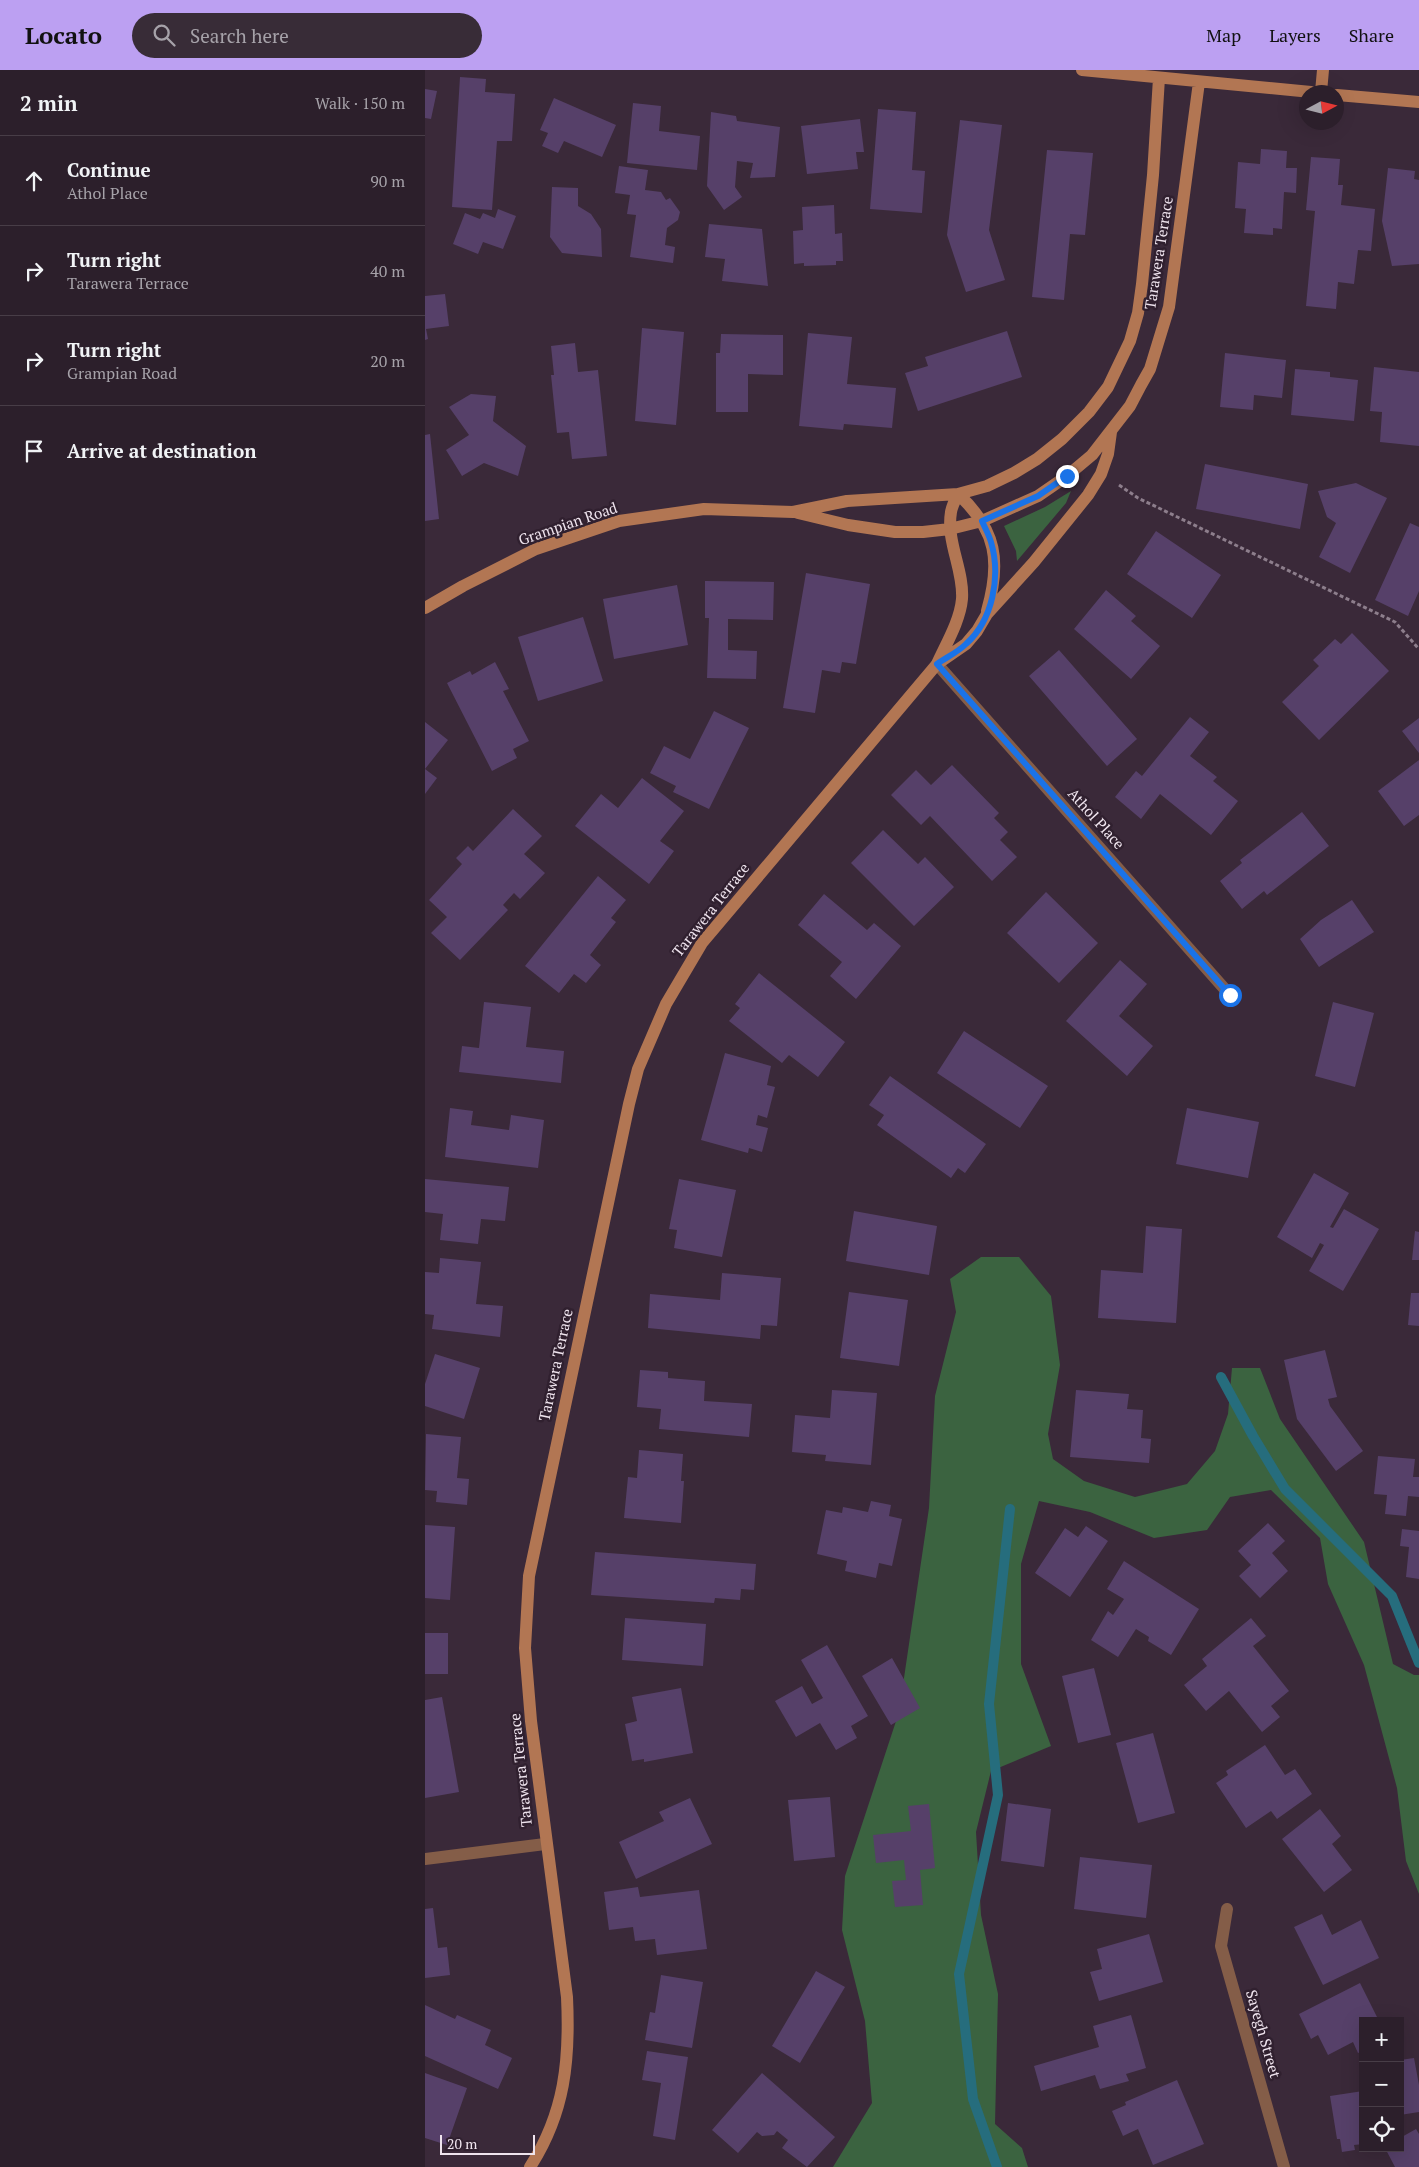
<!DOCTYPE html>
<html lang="en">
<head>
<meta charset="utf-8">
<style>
	body { margin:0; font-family:"PT Serif",serif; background:#382c37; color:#f1f3f6 }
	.controls { position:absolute; right:15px; bottom:15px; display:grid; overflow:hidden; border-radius:0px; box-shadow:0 5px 20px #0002 }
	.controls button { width:45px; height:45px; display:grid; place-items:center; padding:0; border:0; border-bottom:1px solid #483d47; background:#2c1f2b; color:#f1f3f6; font:25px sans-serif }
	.compass { position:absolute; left:874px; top:15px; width:45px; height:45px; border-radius:50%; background:#2c1f2b; box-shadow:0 5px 20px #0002; rotate:83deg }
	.scale { position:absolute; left:15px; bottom:12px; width:95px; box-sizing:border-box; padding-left:5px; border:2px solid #efe4ee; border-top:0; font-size:14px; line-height:18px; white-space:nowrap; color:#efe4ee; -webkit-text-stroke:4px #30202f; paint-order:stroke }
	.stop { position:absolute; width:15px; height:15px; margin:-11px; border:4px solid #1a73e8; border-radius:50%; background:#fff }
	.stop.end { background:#1a73e8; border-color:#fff; box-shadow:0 1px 5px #0008 }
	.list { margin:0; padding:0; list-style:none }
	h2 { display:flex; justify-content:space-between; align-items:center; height:65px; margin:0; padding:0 20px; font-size:21px }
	h2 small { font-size:16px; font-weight:400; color:#a6a2a9 }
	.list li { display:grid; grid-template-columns:32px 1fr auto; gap:15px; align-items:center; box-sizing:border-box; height:90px; padding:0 20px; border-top:1px solid #483d47 }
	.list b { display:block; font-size:19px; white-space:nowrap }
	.list p { margin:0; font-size:16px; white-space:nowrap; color:#a6a2a9 }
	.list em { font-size:16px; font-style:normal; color:#a6a2a9 }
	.icon { flex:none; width:28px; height:28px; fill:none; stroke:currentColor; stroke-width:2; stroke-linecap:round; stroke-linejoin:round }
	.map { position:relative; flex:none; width:994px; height:2097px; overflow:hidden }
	header { display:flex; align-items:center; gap:30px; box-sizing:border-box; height:70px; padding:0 25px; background:#bca0f2; color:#111 }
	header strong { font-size:24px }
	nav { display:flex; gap:28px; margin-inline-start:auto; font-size:18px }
	.search { width:350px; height:45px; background:#382c37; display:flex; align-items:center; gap:12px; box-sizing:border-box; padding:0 18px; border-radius:28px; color:#a6a2a9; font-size:19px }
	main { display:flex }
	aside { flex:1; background:#2c1f2b }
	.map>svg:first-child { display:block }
</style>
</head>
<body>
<header>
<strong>Locato</strong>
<div class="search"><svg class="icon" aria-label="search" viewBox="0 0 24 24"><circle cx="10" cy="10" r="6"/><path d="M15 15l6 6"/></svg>Search here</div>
<nav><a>Map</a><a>Layers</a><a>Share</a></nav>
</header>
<main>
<aside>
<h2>2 min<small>Walk · 150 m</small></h2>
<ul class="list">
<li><svg class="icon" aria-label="ahead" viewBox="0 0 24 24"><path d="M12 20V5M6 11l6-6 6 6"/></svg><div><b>Continue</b><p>Athol Place</p></div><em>90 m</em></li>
<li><svg class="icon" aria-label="right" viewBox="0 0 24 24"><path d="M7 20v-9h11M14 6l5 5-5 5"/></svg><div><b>Turn right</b><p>Tarawera Terrace</p></div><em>40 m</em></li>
<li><svg class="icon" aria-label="right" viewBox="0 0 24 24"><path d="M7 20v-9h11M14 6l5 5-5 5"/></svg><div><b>Turn right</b><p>Grampian Road</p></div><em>20 m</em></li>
<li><svg class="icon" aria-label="arrive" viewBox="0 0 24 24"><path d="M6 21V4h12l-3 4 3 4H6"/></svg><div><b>Arrive at destination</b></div></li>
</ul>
</aside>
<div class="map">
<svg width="994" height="2097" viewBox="0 0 994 2097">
	<rect width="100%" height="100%" fill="#3a2939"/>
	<path fill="#3b6340" d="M646,421L641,433L592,491L591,481L579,456L620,437Z
		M556,1187H594L626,1226L635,1295L623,1364L628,1389L659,1411L710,1427L762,1414L790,1381L803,1344L807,1298H835L855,1349L939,1472L968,1594L989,1605H994V1824L981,1791L972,1718L939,1595L903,1514L895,1468L846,1420L805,1427L782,1460L729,1468L665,1442L614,1431L596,1494V1594L626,1676L566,1701L551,1762L556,1845L573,1924L570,2054L597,2078L603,2097H408L447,2033L440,1951L417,1860L420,1806L474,1642L504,1438L510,1326L531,1242L525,1209Z"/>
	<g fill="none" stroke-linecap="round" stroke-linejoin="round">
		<path stroke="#266d7d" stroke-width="10" d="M796,1307L828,1366L860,1419L967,1526L994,1593
			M572,2097L548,2029L534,1904L573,1725L564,1634L585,1439"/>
	</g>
	<path fill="#564069" d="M35,7L61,9L60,22L90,24L87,71H72L67,140L27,137Z
		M0,19L12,21L6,49L0,48Z
		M129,28L191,55L177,87L139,71L133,83L117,76L123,63L115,60Z
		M208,33L236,36L234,61L275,66L272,100L202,93Z
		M453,39L491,42L487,100L500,101L497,143L445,139Z
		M286,42L311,46L312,51L355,57L350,107L325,108L328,93L312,91L310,117L317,127L299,140L282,116Z
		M435,49L439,82H431L433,99L382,104L376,56Z
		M535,50L577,55L564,160L580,210L541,222L522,165Z
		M836,79L862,81L861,98H872L871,123L859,122L857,159L848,158V165L819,163L821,139L810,138L813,92L835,94Z
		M622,80L668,83L660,165L645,164L639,230L607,227Z
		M886,87L915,89L913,115H918L916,135L950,139L946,181L933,180L929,214L913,212L911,239L881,236L890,141L881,140Z
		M194,96L223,100L220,120L236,122L241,130L245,128L255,142L253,150L242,158L240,175L250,177L248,193L205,187L211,145L202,144L205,125L190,123Z
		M963,98L990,101L989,109L994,110V194L967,196L957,151Z
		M127,117L153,118V136L166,144L176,159L177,187L137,183L125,167Z
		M409,135L410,164L417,163L418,191H411V195L379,196V193L369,194L368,161L378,160L377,137Z
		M73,139L91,146L78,179L58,172L53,184L28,174L40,143L55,149L58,143L70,148Z
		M284,154L337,159L343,216L297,211L300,189L280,187Z
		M20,224L24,256L1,259L3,269L0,270V226Z
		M217,258L259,262L251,355L210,351Z
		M582,261L597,307L493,341L480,303L503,296L500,287Z
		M383,263L427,267L422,314L471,318L467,358L419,354L418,360L374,356Z
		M296,264L358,265V305L323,304V342H291V283H295Z
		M150,273L153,302L173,300L182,386L147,389L144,362L132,363L126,305H129L126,276Z
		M800,283L861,290L857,328L829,325L828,340L795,337Z
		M949,297L994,302V376L955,372L957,342L945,341Z
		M870,299L905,302V307L933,310L929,351L866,345Z
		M46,324L71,326L68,351L101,376L93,406L59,393L37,406L21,380L44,365L24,337Z
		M5,364L14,449L0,451V365Z
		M780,394L883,414L875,459L771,439Z
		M931,413L962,428L925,503L894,487L911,453L902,447L893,421Z
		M985,453L994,457V521L983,546L950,530Z
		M731,461L796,505L767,548L702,504Z
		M381,503L445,514L431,594L417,592L415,603L397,600L390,643L358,638Z
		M280,511L349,512L348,550L303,549V580L332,581L331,609L282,608L284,548H280Z
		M252,515L263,575L189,589L178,529Z
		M681,520L711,546L706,551L735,576L706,609L649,559Z
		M158,547L178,611L113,631L93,567Z
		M927,563L964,601L894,670L857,632L894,596L888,590L910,569L916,574Z
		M634,580L712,669L682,696L604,606Z
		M70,592L84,619L78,621L104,671L88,679L92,688L67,701L22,613L45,601L47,605Z
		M289,641L324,658L284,739L248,722L251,716L225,703L239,676L265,689Z
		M765,647L784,662L765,686L792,707L788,711L813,731L786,765L735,724L716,749L690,727L711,701L717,706Z
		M994,648V683L977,661Z
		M0,652L23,670L0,699L12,708L0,724Z
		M994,690V745L979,756L953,721Z
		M527,695L574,743L569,748L583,762L575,770L592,787L567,811L505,746L496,755L466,725L491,700L506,715Z
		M217,708L259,741L235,771L249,781L224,814L150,756L176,724L193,738Z
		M88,739L117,766L99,784L120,803L95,829L89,823L78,835L83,840L35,890L6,863L22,847L4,830L37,794L31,788L43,776L48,781Z
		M877,742L904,776L842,825L839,821L817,839L795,811L817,793L815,790Z
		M458,760L493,794L500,787L529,817L489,856L426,793Z
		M173,806L201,830L186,848L191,852L165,885L176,895L161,913L149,904L134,923L100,896Z
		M621,822L673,873L634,913L582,863Z
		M399,824L442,860L449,853L476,876L431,929L405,906L417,892L373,855Z
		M927,830L949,862L894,897L875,869L896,850Z
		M695,890L722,914L694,946L728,976L702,1006L641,951Z
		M334,903L420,972L393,1007L364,985L357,993L304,951L315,938L310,934Z
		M59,932L106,937L101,977L139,981L136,1013L34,1002L37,976L54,978Z
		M908,932L949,943L930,1017L890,1006Z
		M539,961L623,1016L595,1058L512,1003Z
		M300,983L346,996L342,1015L350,1017L342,1048L333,1045L331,1055L343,1058L337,1082L324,1078L323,1083L276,1070Z
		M465,1006L561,1074L540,1103L533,1098L526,1108L452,1055L459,1045L444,1035Z
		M25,1038L48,1041L46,1055L84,1060L86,1045L119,1050L113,1098L20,1087Z
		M762,1038L834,1052L823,1108L751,1094Z
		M889,1103L924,1123L905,1157L908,1158L919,1139L954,1159L918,1221L884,1201L899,1175L895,1173L887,1188L852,1167Z
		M0,1109L84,1117L80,1151L56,1149L53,1174L15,1170L18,1144L0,1142Z
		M254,1109L311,1120L297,1187L249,1178L252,1160L244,1159Z
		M429,1141L512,1156L504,1205L421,1191Z
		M721,1156L757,1159L751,1253L673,1248L676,1200L718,1203Z
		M990,1161L994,1162V1190H987Z
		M15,1188L56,1192L51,1234L78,1236L75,1267L7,1259L9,1245L0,1244V1202L14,1203Z
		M297,1203L356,1208L352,1256L336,1255L335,1269L223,1258L225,1224L295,1230Z
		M424,1222L483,1230L474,1296L415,1288Z
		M986,1223H994V1256L983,1255Z
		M900,1280L912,1327L903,1329L905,1336L938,1381L911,1401L872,1349L859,1290Z
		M10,1284L55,1298L39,1349L0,1336V1314Z
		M215,1300L243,1302V1308L280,1311L279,1331L327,1334L324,1367L234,1359L236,1339L212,1337Z
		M407,1320L452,1323L446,1395L400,1391L401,1385L367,1382L370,1345L405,1348Z
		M651,1320L704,1324L702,1339L718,1340L716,1368L726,1369L724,1393L645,1387Z
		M1,1364L36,1367L32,1408L44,1409L42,1435L11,1432L12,1421L0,1420Z
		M214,1380L258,1384L256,1411H259L256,1453L199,1448L203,1407L212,1408Z
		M953,1386L990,1389L988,1407H994V1427L983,1426L981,1446L960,1444L962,1425L949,1424Z
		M446,1431L466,1435L464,1446L477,1449L467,1496L454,1493L451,1508L420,1501L422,1491L392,1484L401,1440L417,1443L418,1437L443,1442Z
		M843,1453L860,1471L847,1483L863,1501L835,1528L814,1506L826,1495L813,1481Z
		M0,1455L30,1457L25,1530L0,1528Z
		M661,1456L683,1471L645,1527L610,1503L640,1458L653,1467Z
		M977,1459L994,1461V1509L981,1507L984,1477L975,1476Z
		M170,1482L331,1494L329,1520L316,1519L315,1530L290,1528L289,1533L166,1525Z
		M699,1491L774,1539L746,1585L723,1571L724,1567L711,1559L693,1587L666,1570L683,1541L688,1545L699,1529L682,1519Z
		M200,1548L281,1554L278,1596L197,1590Z
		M826,1548L841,1566L828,1576L864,1621L846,1636L855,1647L837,1662L804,1621L781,1641L759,1615L782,1596L777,1589Z
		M0,1563H23V1604H0Z
		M402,1575L443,1646L426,1656L432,1668L411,1680L395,1653L371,1667L350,1631L377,1616L387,1634L398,1628L376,1590Z
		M467,1588L495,1638L466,1655L437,1606Z
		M669,1598L686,1665L653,1673L637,1606Z
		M256,1618L268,1683L219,1692V1689L207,1691L200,1654L212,1651L207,1627Z
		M17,1627L34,1722L0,1728V1630Z
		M728,1663L750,1743L713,1753L691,1673Z
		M840,1675L860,1705L870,1699L887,1724L852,1749L846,1741L821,1758L791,1713L803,1705L801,1701Z
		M405,1727L410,1787L369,1791L363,1730Z
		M265,1728L287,1774L211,1809L194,1772L239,1751L234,1742Z
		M583,1733L626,1739L619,1797L576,1791Z
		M504,1734L510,1798L495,1800L498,1835L470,1837L467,1811L481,1810L479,1790L451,1793L448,1765L486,1761L483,1736Z
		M895,1739L916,1766L907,1774L927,1800L899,1822L857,1769Z
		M655,1787L727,1795L721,1848L649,1839Z
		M213,1817L215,1827L274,1820L282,1879L232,1885L230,1869L210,1871L208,1857L184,1860L179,1822Z
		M8,1838L13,1878L22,1877L25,1905L0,1908V1839Z
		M897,1844L907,1865L936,1850L954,1888L898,1915L869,1857Z
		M724,1864L738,1912L674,1931L665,1902L677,1899L672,1879Z
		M391,1901L420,1917L375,1993L347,1976Z
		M236,1905L278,1912L267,1978L220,1970L225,1942L230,1943Z
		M935,1913L954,1951H938V1981L933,1983L928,1972L903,1985L893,1965L886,1969L874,1944Z
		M0,1935L30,1949L32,1945L66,1960L60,1975L87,1988L73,2019L0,1986Z
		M706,1945L721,1998L701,2004L704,2011L675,2019L670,2005L616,2021L609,1996L674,1977L668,1956Z
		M222,1981L263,1987L250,2070L228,2066L236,2013L217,2010Z
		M989,1988L994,2015V2042L975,2045V1990Z
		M0,2003L42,2018L22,2075L0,2068Z
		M337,2003L410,2067L382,2097L357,2078L363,2070L352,2061L349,2065L337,2066L332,2062L313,2083L287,2060Z
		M752,2010L779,2074L728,2095L713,2059L698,2066L687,2041L701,2035L700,2032Z
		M938,2021V2074L929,2075L930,2080L917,2082L915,2069H912L905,2026Z
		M991,2059L994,2064V2097H970L960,2078H975V2068Z"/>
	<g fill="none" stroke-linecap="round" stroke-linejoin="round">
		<path stroke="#8d7e8c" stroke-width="3" stroke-dasharray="4 2.5" stroke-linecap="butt" d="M694,415L713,428L970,552L994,579"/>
		<path stroke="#845d48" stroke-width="12" d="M512,594L805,925
			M0,1789L120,1774
			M802,1839L796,1876L859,2097"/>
		<path stroke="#b27653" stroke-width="12" d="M657,0L886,22
			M896,22L898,0
			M912,25L994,32
			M533,424C572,460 576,492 562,541
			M373,443L423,455L470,462H498L525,459L557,451L613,426L642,406L667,385L705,336L716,315L725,299L744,237L774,12
			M0,538L38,516L111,479L194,451L279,439L368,442L422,431L533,424L562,416L589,403L612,389L637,369L664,342L683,317L705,271L713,243L717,214L728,105L734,8
			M512,594C521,574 535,551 537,529C539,500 521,472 526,442C527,436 530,430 533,424
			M105,2097C140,2043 145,1990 142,1927L106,1651L100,1578L104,1506L204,1034L213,999L241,934L277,873L512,594L541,574L552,561L562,544L609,492L663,425L676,404L683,384L686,362"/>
	</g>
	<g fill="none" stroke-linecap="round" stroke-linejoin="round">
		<path stroke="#1a73e8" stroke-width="6" d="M642,406L613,426L557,451C560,458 564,465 566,472C576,506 568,550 541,574C533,582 522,587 512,594L805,925"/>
	</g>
	<g text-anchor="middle" stroke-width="5" stroke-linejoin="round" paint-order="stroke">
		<g font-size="15" fill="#efe4ee" stroke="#30202f">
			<text transform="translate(734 183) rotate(-81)" y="5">Tarawera Terrace</text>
			<text transform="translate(143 454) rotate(-19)" y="5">Grampian Road</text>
			<text transform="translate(671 749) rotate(48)" y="5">Athol Place</text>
			<text transform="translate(286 840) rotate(-52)" y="5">Tarawera Terrace</text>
			<text transform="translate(131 1295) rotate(-78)" y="5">Tarawera Terrace</text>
			<text transform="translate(96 1700) rotate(-96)" y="5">Tarawera Terrace</text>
			<text transform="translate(838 1964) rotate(74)" y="5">Sayegh Street</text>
		</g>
	</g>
</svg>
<div class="controls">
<button>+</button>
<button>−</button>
<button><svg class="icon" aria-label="locate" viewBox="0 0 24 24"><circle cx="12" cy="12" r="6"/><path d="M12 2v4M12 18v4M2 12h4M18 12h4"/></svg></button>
</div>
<svg class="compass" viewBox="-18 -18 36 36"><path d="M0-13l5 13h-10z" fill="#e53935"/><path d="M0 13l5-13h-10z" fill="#a6a2a9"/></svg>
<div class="scale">20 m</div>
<div class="stop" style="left:805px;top:925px"></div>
<div class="stop end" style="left:642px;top:406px"></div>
</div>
</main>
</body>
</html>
